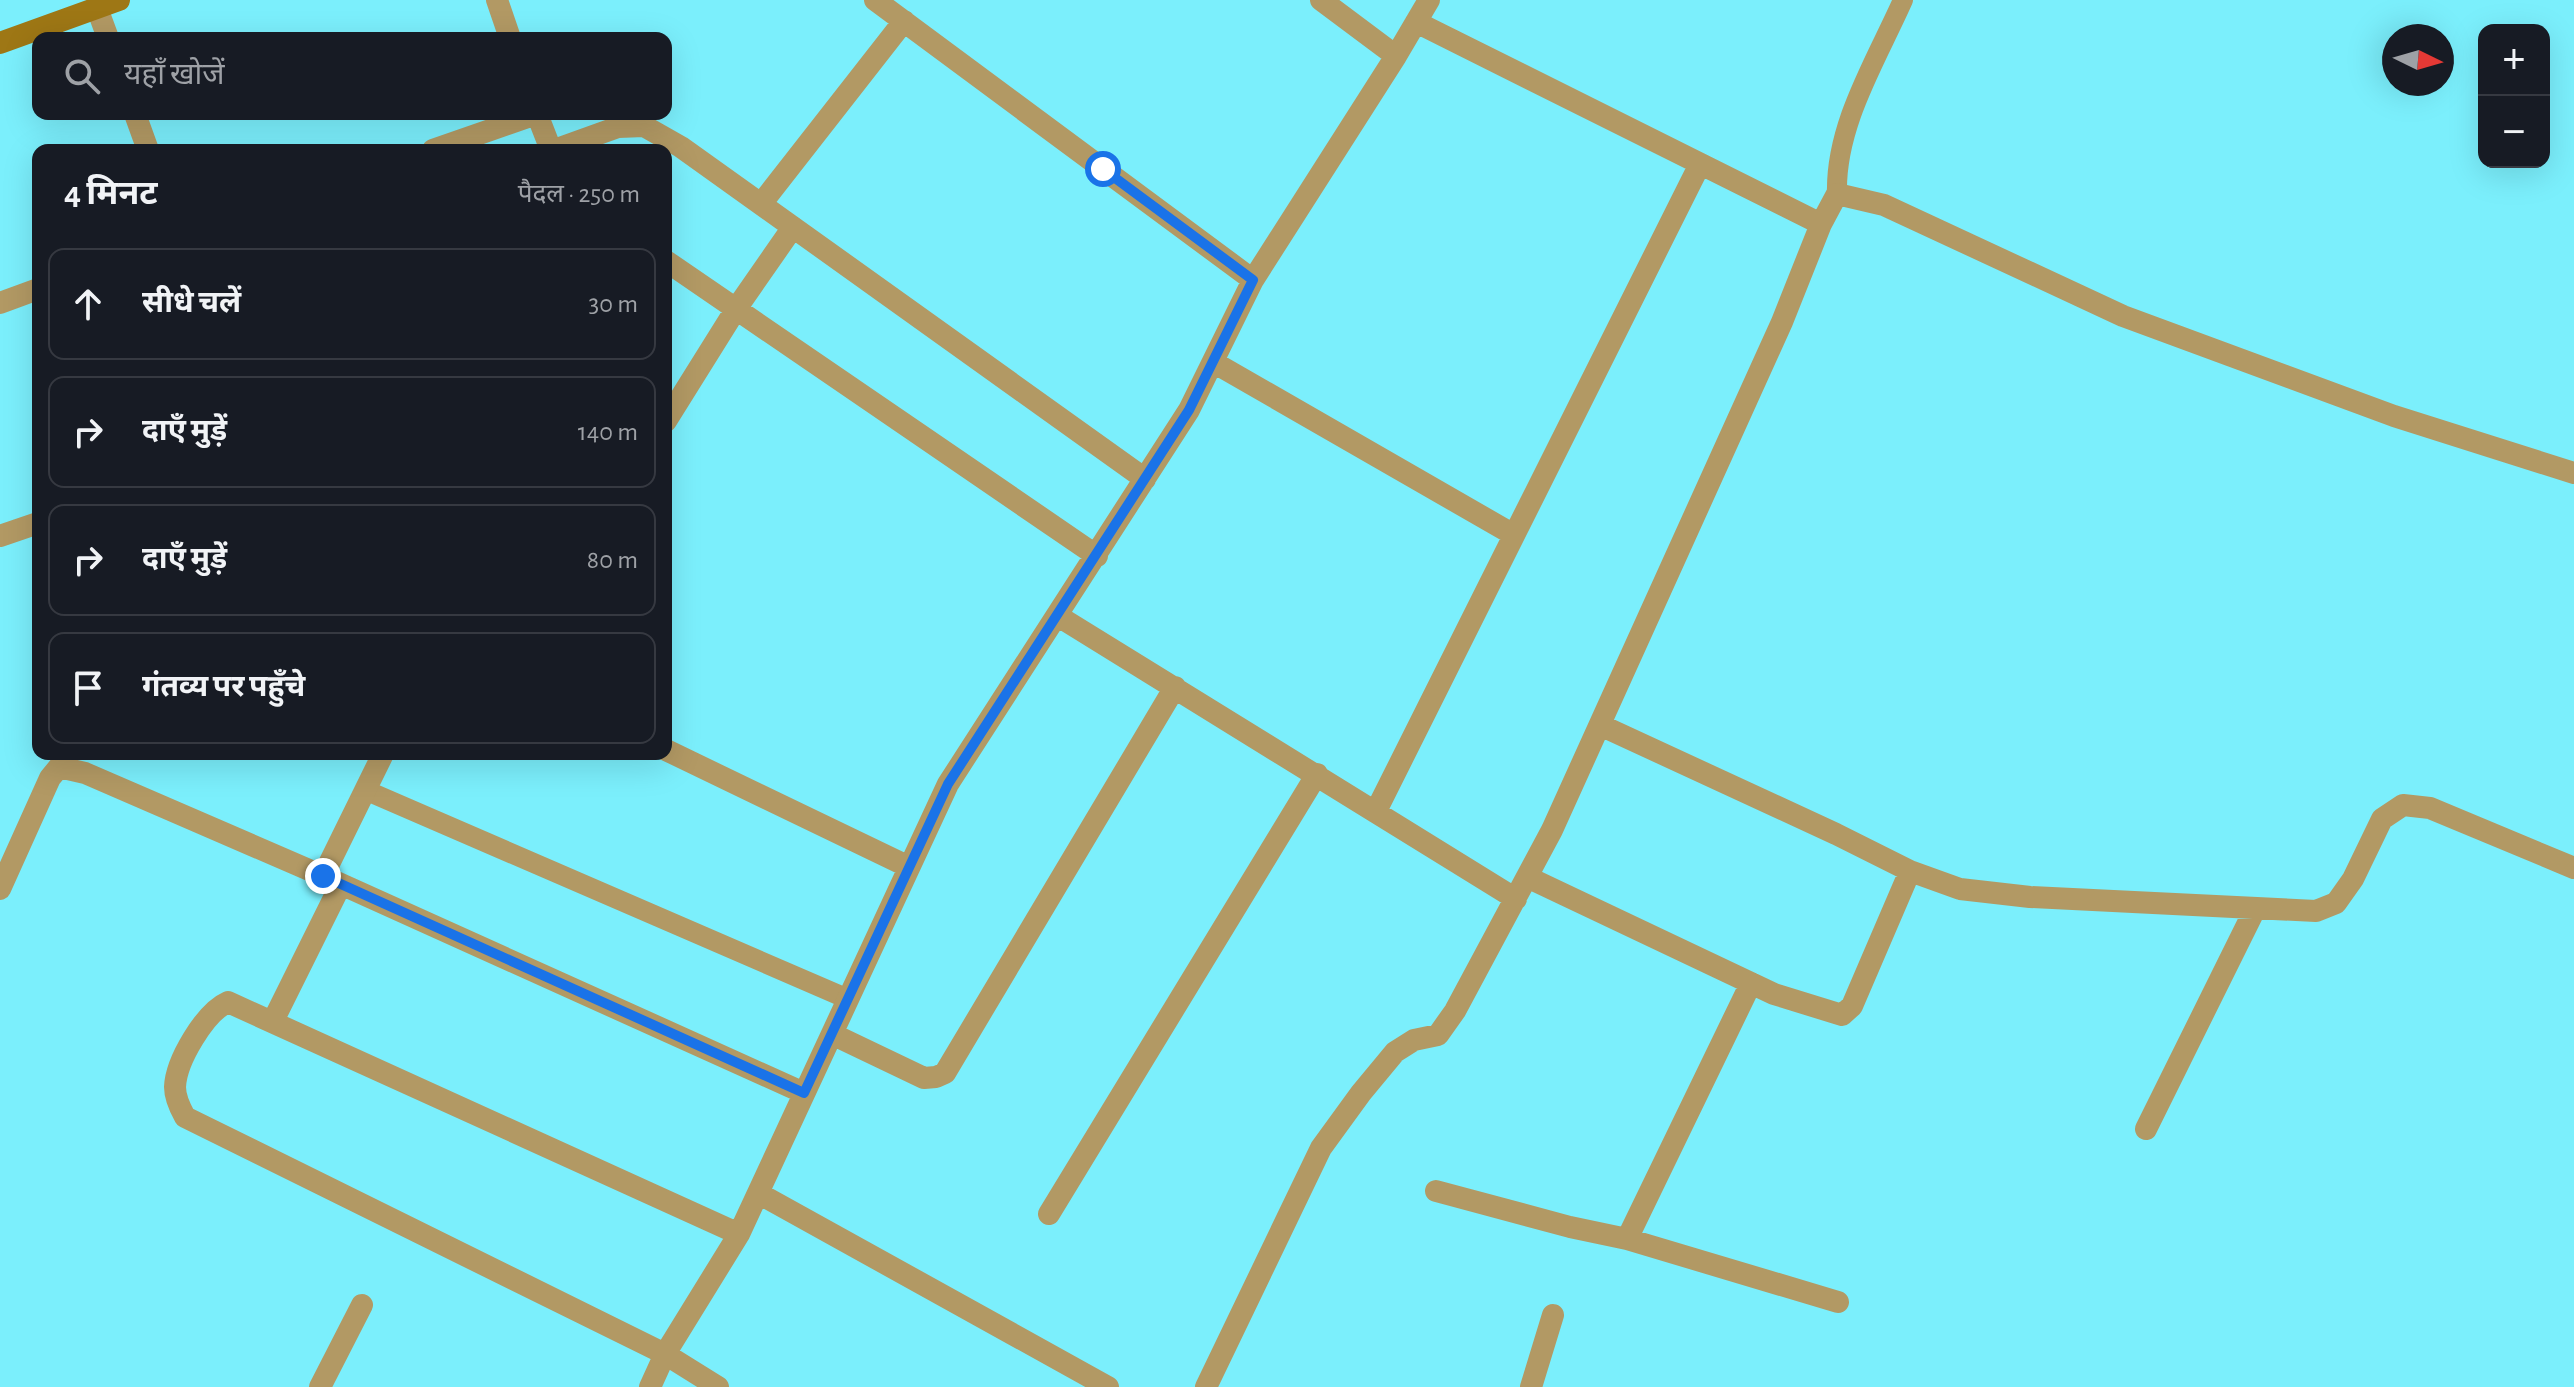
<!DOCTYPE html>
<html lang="hi">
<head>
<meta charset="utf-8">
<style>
	body { margin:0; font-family:"Alegreya Sans","Noto Sans Devanagari",sans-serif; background:#20242c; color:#f1f3f6 }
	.controls { position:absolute; right:24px; top:24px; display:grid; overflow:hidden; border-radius:16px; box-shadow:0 8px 32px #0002 }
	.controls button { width:72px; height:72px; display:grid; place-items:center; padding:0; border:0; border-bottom:2px solid #363941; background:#171b24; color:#f1f3f6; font:40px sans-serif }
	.compass { position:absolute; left:2382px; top:24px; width:72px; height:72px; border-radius:50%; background:#171b24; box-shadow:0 8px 32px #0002; rotate:95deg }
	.stop { position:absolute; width:24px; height:24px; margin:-18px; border:6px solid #1a73e8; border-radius:50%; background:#fff }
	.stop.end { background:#1a73e8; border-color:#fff; box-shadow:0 2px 8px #0008 }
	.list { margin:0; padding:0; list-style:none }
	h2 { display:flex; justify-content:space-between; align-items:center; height:104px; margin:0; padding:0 32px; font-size:34px }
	h2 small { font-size:26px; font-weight:400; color:#9ea1a6 }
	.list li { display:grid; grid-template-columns:52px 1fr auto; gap:24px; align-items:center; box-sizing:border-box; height:112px; margin:0 16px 16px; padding:0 16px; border:2px solid #363941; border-radius:16px }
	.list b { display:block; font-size:30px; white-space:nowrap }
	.list em { font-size:26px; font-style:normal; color:#9ea1a6 }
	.icon { flex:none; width:44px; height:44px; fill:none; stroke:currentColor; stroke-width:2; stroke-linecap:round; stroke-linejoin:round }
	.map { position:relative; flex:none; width:2574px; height:1387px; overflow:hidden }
	.search { position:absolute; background:#171b24; box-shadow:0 8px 32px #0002; left:32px; top:32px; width:640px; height:88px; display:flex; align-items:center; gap:20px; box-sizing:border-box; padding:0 28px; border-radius:16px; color:#9ea1a6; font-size:30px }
	.panel { position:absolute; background:#171b24; box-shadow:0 8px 32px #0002; left:32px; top:144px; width:640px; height:616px; border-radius:16px }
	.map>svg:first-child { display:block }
</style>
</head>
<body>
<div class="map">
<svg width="2574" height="1387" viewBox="0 0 2574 1387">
	<rect width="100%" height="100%" fill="#7beffc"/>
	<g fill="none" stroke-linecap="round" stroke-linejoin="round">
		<path stroke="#b29964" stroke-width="20" d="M1837,194C1835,125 1876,61 1903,0
			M365,790L848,999"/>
		<path stroke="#b29964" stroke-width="22" d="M497,0L510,38
			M875,0L1253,280
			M1321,0L1396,56
			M97,8L108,38
			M1416,22L1821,224
			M135,114L148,150
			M537,114L551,150
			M433,150L536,114
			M554,150L618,127L644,126L681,147L1145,479
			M761,204L904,21
			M666,261L1097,556
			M0,303L38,289
			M1213,362L1514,535
			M666,421L736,309L793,227
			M0,536L38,523
			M1058,616L1516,899
			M1600,725L1836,834L1910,871L1960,889L2030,897L2316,911L2336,903L2353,879L2382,819L2403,805L2430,808L2574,868
			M666,750L909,867
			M383,754L323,876L804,1093
			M1376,811L1700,164
			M1527,877L1774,994L1842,1015L1852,1006L1910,871
			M0,889L50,778L59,767L85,773L323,876
			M273,1021L341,884
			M832,1034L924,1078L936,1077L945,1073L1175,687
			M2146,1129L2255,909
			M1436,1191L1570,1227L1627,1239L1751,983
			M758,1193L1108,1387
			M1049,1214L1317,774
			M1627,1239L1838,1302
			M320,1387L362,1305
			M650,1387L665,1354L739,1234L948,784L1189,410L1253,280L1396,56L1429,0
			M718,1387L665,1354L185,1117C180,1108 175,1097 175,1087C176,1061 205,1012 228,1002L739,1234
			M1206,1387L1321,1148L1361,1093L1395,1052L1414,1040L1438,1035L1455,1011L1552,830L1782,322L1821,224L1837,194L1884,205L2123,316L2394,416L2574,473
			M1531,1387L1553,1315"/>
		<path stroke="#9e7715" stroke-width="22" d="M0,43L119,0"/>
	</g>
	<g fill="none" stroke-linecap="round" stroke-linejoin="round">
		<path stroke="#1a73e8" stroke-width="10" d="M323,876L804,1093L948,784L1189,410L1253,280L1103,169"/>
	</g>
</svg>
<div class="controls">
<button>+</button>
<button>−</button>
</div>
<svg class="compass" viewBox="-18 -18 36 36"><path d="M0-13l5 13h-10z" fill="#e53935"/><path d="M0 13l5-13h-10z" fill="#9ea1a6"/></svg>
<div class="stop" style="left:1103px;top:169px"></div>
<div class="stop end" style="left:323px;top:876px"></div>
<div class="search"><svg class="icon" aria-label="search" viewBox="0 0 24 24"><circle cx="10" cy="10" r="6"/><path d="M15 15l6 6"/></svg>यहाँ खोजें</div>
<section class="panel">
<h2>4 मिनट<small>पैदल · 250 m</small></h2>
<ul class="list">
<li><svg class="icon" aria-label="ahead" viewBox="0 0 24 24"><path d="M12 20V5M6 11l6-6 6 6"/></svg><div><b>सीधे चलें</b></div><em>30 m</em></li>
<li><svg class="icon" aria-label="right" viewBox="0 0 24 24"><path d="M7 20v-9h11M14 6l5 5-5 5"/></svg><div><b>दाएँ मुड़ें</b></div><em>140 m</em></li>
<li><svg class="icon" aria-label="right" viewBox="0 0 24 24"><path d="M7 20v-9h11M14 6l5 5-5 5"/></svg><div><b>दाएँ मुड़ें</b></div><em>80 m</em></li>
<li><svg class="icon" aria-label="arrive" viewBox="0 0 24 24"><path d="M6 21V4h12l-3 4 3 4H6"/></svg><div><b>गंतव्य पर पहुँचे</b></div></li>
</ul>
</section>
</div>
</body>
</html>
